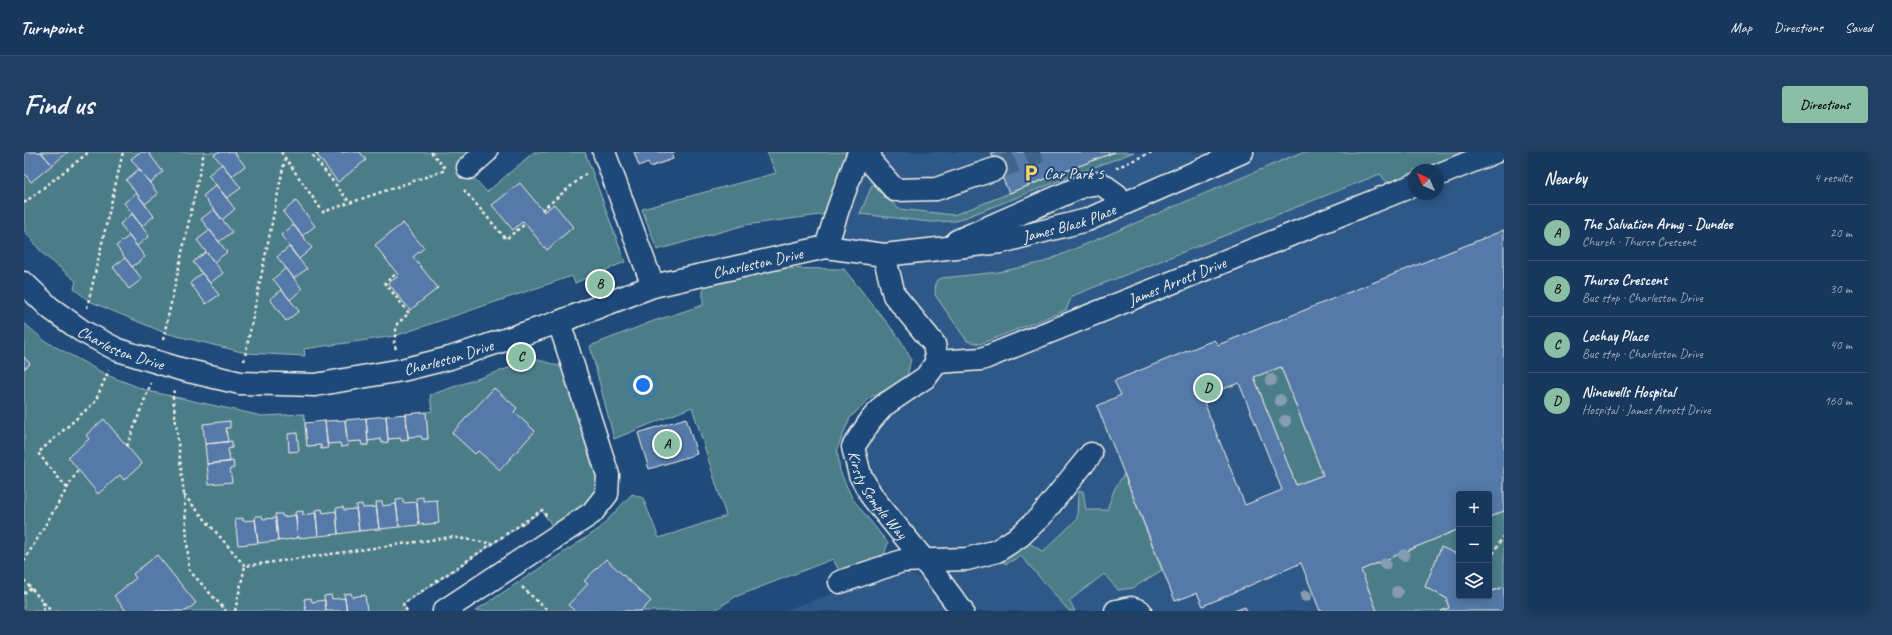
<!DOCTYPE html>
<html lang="en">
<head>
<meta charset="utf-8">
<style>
	body { margin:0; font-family:Caveat,sans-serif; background:#203f62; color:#f1f3f6 }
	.controls { position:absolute; right:12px; bottom:12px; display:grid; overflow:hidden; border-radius:4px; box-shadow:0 2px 10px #0003 }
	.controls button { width:36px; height:36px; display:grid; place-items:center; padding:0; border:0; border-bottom:1px solid #365272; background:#17385c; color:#f1f3f6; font:20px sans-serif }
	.compass { position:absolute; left:1384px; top:12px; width:36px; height:36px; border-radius:50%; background:#17385c; box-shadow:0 2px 10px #0003; rotate:315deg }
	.you { position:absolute; left:619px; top:233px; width:14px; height:14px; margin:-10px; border:3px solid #fff; border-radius:50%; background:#1a73e8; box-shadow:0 0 0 6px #1a73e833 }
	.badge { display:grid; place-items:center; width:26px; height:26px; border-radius:50%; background:#8abfa5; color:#111; font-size:13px; font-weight:700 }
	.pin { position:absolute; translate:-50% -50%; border:2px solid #fff; box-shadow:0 1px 4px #0006 }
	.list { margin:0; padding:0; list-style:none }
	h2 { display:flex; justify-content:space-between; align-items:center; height:52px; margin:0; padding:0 16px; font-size:17px }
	h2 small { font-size:13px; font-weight:400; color:#9eacbb }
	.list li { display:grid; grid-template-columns:26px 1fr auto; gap:12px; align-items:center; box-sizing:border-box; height:56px; padding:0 16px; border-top:1px solid #365272 }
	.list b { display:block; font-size:15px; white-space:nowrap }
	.list p { margin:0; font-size:13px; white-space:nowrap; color:#9eacbb }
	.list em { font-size:13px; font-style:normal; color:#9eacbb }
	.icon { flex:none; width:22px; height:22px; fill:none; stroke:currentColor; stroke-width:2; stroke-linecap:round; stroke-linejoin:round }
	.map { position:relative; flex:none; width:1480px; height:459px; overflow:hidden; border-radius:4px }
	header { display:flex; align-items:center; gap:24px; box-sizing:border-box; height:56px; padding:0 20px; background:#17385c; border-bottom:1px solid #365272 }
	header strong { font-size:19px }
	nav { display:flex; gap:22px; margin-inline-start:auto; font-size:14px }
	.intro { display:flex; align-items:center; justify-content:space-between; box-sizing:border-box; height:96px; padding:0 24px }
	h1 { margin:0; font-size:28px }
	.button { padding:10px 18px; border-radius:4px; background:#8abfa5; color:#111; font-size:14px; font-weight:700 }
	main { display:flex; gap:24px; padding:0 24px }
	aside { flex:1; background:#17385c; border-radius:4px; box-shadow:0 2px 10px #0003 }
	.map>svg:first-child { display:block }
</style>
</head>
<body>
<header>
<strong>Turnpoint</strong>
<nav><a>Map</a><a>Directions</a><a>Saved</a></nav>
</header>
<div class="intro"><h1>Find us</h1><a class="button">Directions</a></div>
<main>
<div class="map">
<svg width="1480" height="459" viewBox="0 0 1480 459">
	<rect width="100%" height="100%" fill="#1f4a7a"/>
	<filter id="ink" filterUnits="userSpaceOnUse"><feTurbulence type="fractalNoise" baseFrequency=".025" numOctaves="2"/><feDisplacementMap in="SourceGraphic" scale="8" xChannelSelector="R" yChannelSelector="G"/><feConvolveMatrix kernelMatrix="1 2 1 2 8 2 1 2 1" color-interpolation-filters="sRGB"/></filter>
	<g filter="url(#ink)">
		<path fill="#2f5888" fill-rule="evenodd" d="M835,0H1480V459H945L860,345L829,295L913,210L860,103L802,95ZM1390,18H1414V42H1390ZM1435,342H1465V444H1435Z
			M874,418L898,426L926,459H759Z"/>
		<path fill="#4c7d88" stroke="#a0b7b8" d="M0,0H446L435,10L463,40L510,0H561L601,110L551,131L548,124L371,184L280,197L281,204L222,201L141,181L65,149L50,137L52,129L19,102L0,78Z
			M743,0H836L811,61L721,73L633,98L618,57L752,21Z
			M1091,0H1110L932,69L906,70L836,62L848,33L875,57L930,63Z
			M1278,0H1442L1398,18H1390V21L1364,32L1356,22L1048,144L1042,158L956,192L943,189L911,143L912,129L918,126L975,120L1020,110Z
			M737,116L820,117L876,187L887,207L883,224L864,237L847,245L826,266L813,297L816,319L828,346L864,391L860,403L843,415L817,423L809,407L711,445L690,459H451L575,377L608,342L619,346L635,386L702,364L668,255L590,287L566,194L627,170L679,153V135Z
			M0,171L21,189L83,223L124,239L238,264L280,262L283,294L297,293V296H303V292L316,291L317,295L324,294L323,290L337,289L338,293H344V289L357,287L358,291L364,290V287L376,286L377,289L384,288V285L397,284L398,287H404L402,260L408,259L406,243L511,207L539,215L576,331L567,348L529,375L518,359L380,452L383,459H0Z
			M1257,215L1299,323L1272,333L1230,225Z
			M1100,322L1138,418L1109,436L1094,438L1080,422L1045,449L1051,459H1045L997,404L982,412L978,409L1004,390L1019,400L1053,367L1054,340L1059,339L1062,358H1083L1090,338Z
			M1480,359V435L1465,440V365Z
			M1435,377V403L1417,396L1401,435L1422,446L1425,456L1417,459H1353L1337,418Z"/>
		<path fill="#5579a8" stroke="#f4f1e8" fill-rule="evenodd" d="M0,0H17L28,13L7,30L0,21Z
			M17,0H44L28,13Z
			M116,0H124L139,20L126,31L107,7Z
			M194,0H210L221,14L208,24L190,3Z
			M297,0H336L342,8L314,30L293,3Z
			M610,0H651L647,1L649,7L626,15L624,10L615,14Z
			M967,0H1091L985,41Z
			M198,12L217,36L203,46L184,23Z
			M115,17L134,42L121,52L102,28Z
			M496,31L520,60L530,52L549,75L523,98L499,69L489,78L468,53Z
			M192,33L211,57L198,68L179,44Z
			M112,41L130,64L118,74L100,51Z
			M272,49L291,74L278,84L259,60Z
			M190,57L208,80L195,90L177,67Z
			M108,62L125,84L113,94L96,72Z
			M379,71L400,96L389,105L414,136L386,158L364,131L375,124L351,93Z
			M270,73L288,96L275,107L257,83Z
			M186,78L203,100L190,110L173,88Z
			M1480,78V359L1465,365V342H1435V377L1337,418L1353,459H1296L1277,411L1179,454L1173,441L1151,449L1073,254L1097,243L1090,229L1190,188L1194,193ZM1257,215L1299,323L1272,333L1230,225ZM1215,231L1258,338L1221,353L1178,245Z
			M105,84L121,105L108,115L92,94Z
			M265,95L283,117L270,126L253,105Z
			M182,100L199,121L186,131L169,110Z
			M101,106L118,127L105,137L89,115Z
			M262,116L278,137L266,148L249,127Z
			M178,121L195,143L182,152L166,131Z
			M258,138L275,159L262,169L246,147Z
			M0,205L6,212L0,217Z
			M470,236L493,256L490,260L511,279L476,318L454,299L451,302L428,281Z
			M402,260L404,287H398L397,284L384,285L382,262Z
			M382,262L384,288L377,289L376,286L364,287L362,264Z
			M362,264L364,290L358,291L357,287L344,289L342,266Z
			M342,266L344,293H338L337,289L323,290L321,268Z
			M662,266L673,302L625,317L614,281Z
			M80,267L118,312L100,328L96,323L74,342L44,305L65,287L62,283Z
			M321,268L324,294L317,295L316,291L303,292L301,269Z
			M206,269V276H202L204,290L181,292L179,272Z
			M301,269L304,296L297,297V293L283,294L281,271Z
			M273,281L275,299L265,300L264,282Z
			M208,289V296L204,297L206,310L183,312L181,292Z
			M209,309L210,316L206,317L208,330L185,332L183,312Z
			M399,345V349L413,348L415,371L395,373L392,346Z
			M379,347V351L393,350L395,373L375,375L372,348Z
			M352,350H358L359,354L372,352L375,375L355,377Z
			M338,352L339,356L352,355L355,377L335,379L332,353Z
			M319,355L320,358L332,357L335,379L314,382L312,356Z
			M298,357L299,361L312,359L314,382L294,384L291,358Z
			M279,359V363L292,361L294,384L274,386L271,360Z
			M251,362H258L259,365L272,363L274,386L254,389Z
			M231,364H238L239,367L252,366L254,389L234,391Z
			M219,366V369L231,368L234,391L214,393L211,367Z
			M1417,395L1435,403V444H1465V440L1480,435V459H1417L1425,456L1422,446L1401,435Z
			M133,403L172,451L162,459H102L90,444L112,426L109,422Z
			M582,407L627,449L617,459H551L544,453L564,432L560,429Z
			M327,441L328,445L341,443L343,459H323L320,442Z
			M307,443L308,447L321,446L323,459H302L300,444Z
			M287,446L288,450L301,448L302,459H282L280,447Z
			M1221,455L1223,459H1210Z"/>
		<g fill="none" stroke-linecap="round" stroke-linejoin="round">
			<path stroke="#3f638a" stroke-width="22" stroke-dasharray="22 11" stroke-linecap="butt" d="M971,17L1016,0"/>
			<g stroke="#f4f1e8" stroke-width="25">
				<g id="minor">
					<path d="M580,0L629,134"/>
					<path d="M845,0L849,13L871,38L912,37L971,17"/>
					<path d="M444,16L462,0"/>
					<path d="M1414,23L1471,0"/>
					<path d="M933,89L1061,33L1076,31L1093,43L1097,53"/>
					<path d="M802,95L814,57L835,0"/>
					<path d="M860,103L870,143L910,192L913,210"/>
					<path id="s1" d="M0,131L26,156L58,179L94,198L156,217L216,231L291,233L378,218L426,206L535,170L629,134L802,95L860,103L977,90L1063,68L1218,0"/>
					<path id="s2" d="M913,210L958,207L1390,33"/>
					<path id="s3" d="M913,210L902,225L859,254L847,268L829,295L836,323L849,346L900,408L938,459"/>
					<path d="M816,430L878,409L943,407L973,399L996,384L1017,364L1067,302"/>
					<path d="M420,459L568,361L583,342L584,323L535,170"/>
					<path d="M1092,459L1107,456L1116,459"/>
				</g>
			</g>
			<path stroke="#f4f1e8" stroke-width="2.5" stroke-dasharray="3 3" stroke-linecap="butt" d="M257,0L299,60L422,18
				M294,0L289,4L326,51
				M407,0L421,16
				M1092,16L1128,0
				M440,38L482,87L501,72
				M0,51L65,0
				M518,58L564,20
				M63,156L99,0
				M139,188L180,0
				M372,197L370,191L373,172L385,161L361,131L373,121
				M220,209L261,6
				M150,238L149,245L160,343L165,418L202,459
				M103,294L127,231
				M43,336L14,301L71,250L85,218
				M160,343L221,414L428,385L470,392
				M0,409L54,318
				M1465,413L1471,398L1480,383
				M0,428L27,459
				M498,435L524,459
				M0,442L7,436
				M18,450L20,459
				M211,459L221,414
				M383,459L379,452L518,358L523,365"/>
			<use href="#minor" stroke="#1f4a7a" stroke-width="22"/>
		</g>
		<g fill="#869caf">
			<circle cx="1247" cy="228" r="6"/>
			<circle cx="1256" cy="248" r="6"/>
			<circle cx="1261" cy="269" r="6"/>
			<circle cx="1380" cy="403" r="6"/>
			<circle cx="1361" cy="412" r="6"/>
			<circle cx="1373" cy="440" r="6"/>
			<circle cx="1282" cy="444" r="6"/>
		</g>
	</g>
	<defs>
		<g id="parking-bare" transform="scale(1.38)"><path d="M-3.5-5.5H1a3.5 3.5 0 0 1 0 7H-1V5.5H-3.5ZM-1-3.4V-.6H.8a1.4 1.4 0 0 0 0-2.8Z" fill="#ffd166" stroke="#1f4a7a" stroke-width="2.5" paint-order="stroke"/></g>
	</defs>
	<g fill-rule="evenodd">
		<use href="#parking-bare" x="1007" y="21"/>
	</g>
	<g text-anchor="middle" stroke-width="4" stroke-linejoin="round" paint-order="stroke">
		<g font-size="16" fill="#f4f1e8" stroke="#1f4a7a" text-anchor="start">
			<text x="1020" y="27">Car Park 5</text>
		</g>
		<g font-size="16" fill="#f4f1e8" stroke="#1f4a7a">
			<text dy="6" stroke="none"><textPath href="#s1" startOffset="1095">James Black Place</textPath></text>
			<text dy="6" stroke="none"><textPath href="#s1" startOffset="778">Charleston Drive</textPath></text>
			<text dy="6" stroke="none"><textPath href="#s2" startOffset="255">James Arrott Drive</textPath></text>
			<text dy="6" stroke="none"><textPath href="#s1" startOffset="118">Charleston Drive</textPath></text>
			<text dy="6" stroke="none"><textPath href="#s1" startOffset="454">Charleston Drive</textPath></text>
			<text dy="6" stroke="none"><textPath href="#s3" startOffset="176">Kirsty Semple Way</textPath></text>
		</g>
	</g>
</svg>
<div class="controls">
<button>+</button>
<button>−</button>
<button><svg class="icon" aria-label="layers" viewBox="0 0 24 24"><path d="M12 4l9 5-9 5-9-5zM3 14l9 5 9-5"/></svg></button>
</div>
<svg class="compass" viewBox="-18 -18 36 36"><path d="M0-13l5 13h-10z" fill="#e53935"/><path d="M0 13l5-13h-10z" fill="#9eacbb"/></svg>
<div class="you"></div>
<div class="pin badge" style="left:643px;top:292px">A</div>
<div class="pin badge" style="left:576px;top:132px">B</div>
<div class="pin badge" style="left:497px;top:205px">C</div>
<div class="pin badge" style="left:1184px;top:236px">D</div>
</div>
<aside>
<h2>Nearby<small>4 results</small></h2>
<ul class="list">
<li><span class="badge">A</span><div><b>The Salvation Army - Dundee</b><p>Church · Thurso Crescent</p></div><em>20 m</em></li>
<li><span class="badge">B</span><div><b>Thurso Crescent</b><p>Bus stop · Charleston Drive</p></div><em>30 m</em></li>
<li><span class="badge">C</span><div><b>Lochay Place</b><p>Bus stop · Charleston Drive</p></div><em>40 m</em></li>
<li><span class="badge">D</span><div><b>Ninewells Hospital</b><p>Hospital · James Arrott Drive</p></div><em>160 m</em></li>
</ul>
</aside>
</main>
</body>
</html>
